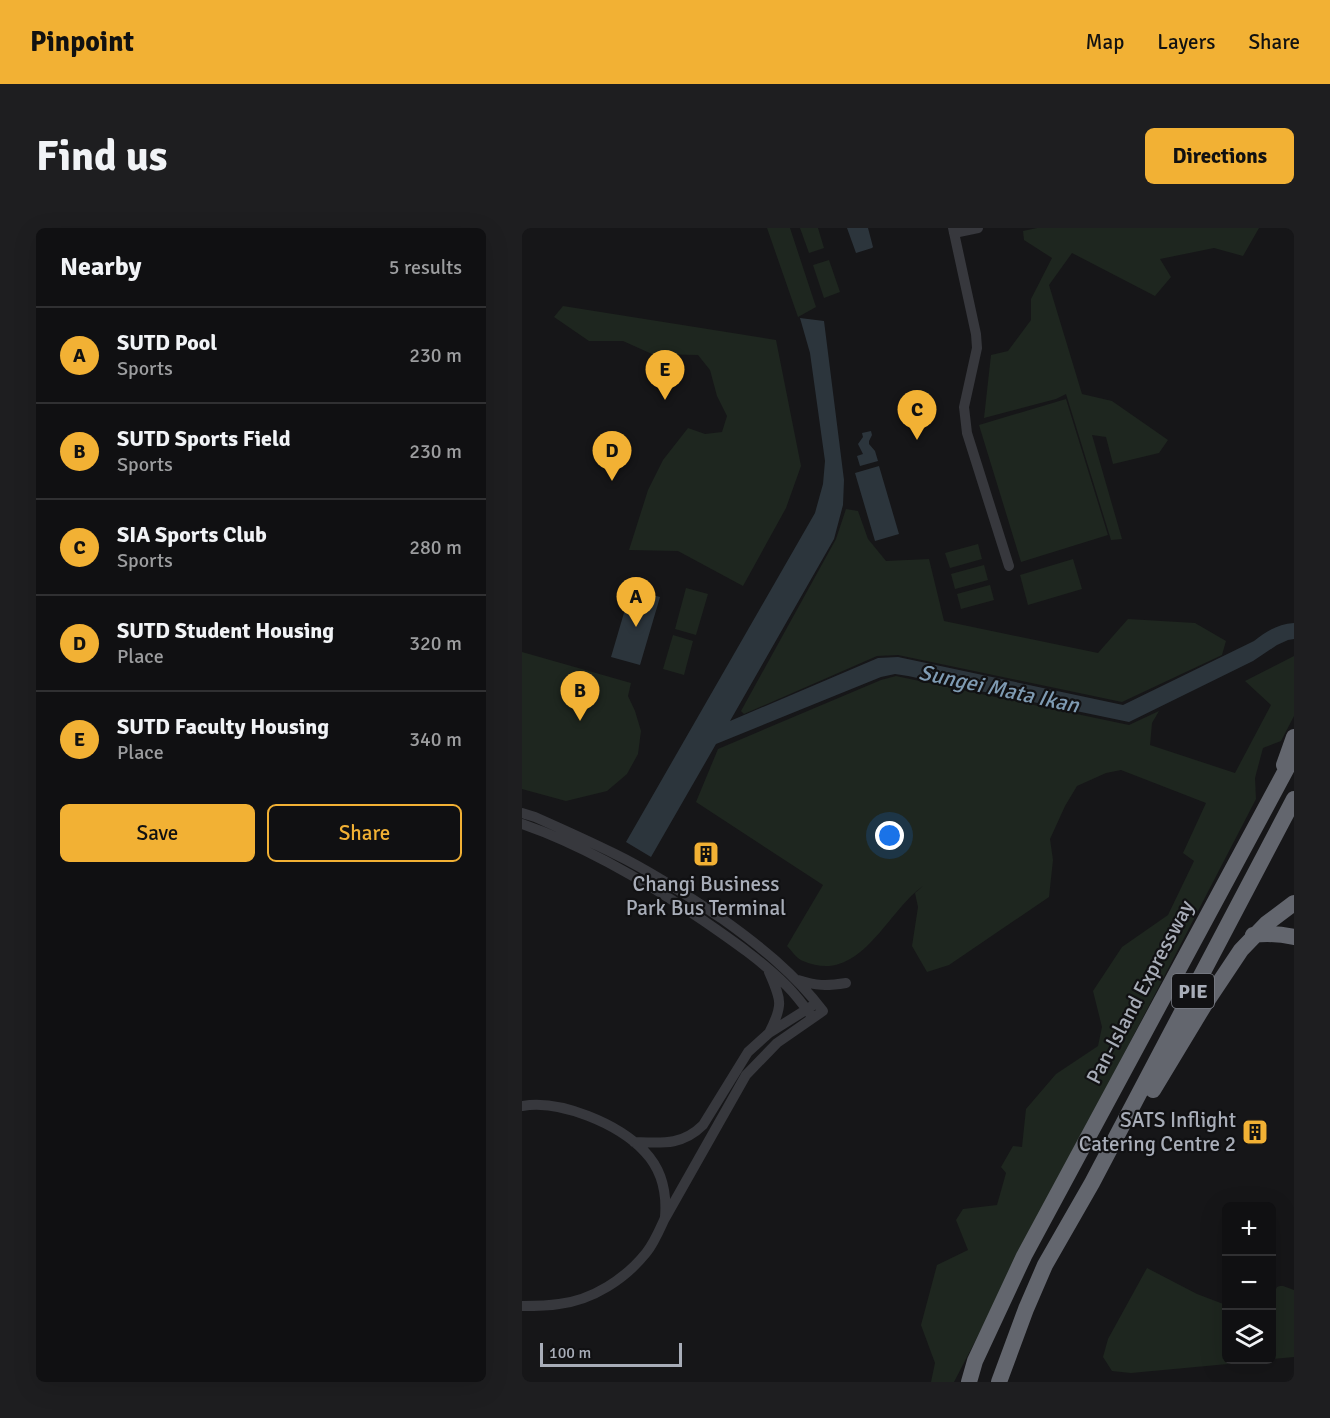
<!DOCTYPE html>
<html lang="en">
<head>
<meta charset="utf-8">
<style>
	body { margin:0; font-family:Signika,sans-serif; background:#1e1e20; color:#f1f3f6 }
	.controls { position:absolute; right:18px; bottom:18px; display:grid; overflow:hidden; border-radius:9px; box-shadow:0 6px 24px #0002 }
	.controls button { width:54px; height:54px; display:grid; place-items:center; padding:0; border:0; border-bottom:2px solid #303032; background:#101012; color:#f1f3f6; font:30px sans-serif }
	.scale { position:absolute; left:18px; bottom:15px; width:142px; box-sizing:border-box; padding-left:6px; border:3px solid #a8adb8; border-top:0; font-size:16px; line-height:21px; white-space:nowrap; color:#a8adb8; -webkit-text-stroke:4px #111113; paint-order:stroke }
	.you { position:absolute; left:368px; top:608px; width:21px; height:21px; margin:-15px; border:4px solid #fff; border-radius:50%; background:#1a73e8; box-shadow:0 0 0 9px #1a73e833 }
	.badge { display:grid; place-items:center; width:39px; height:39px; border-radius:50%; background:#f2b134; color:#111; font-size:20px; font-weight:700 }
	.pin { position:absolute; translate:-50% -50px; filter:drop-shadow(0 2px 3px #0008) }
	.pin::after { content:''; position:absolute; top:32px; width:21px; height:18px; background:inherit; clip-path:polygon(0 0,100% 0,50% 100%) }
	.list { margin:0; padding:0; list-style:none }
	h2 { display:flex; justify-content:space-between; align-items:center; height:78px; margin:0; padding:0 24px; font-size:26px }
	h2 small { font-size:20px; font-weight:400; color:#9c9d9f }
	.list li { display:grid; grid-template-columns:39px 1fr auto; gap:18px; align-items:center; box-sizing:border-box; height:96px; padding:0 24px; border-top:2px solid #303032 }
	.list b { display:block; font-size:22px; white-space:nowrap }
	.list p { margin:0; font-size:20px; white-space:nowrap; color:#9c9d9f }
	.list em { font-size:20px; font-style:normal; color:#9c9d9f }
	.actions { display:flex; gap:12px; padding:18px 24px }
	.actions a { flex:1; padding:14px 0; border:2px solid #f2b134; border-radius:9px; text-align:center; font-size:21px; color:#f2b134 }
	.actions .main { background:#f2b134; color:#111 }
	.icon { flex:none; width:33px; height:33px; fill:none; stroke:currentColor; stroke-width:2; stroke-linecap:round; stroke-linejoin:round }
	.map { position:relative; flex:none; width:772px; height:1154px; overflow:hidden; border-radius:9px }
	header { display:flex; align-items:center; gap:36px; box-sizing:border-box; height:84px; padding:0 30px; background:#f2b134; color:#111 }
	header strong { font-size:28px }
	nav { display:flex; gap:33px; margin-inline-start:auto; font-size:21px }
	.intro { display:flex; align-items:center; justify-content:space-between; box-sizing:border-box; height:144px; padding:0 36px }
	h1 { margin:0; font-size:42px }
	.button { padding:15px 27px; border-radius:9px; background:#f2b134; color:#111; font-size:21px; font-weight:700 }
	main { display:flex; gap:36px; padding:0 36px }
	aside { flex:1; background:#101012; border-radius:9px; box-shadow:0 6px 24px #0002 }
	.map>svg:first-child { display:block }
</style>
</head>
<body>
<header>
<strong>Pinpoint</strong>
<nav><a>Map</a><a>Layers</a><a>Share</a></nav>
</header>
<div class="intro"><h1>Find us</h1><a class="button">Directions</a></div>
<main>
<aside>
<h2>Nearby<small>5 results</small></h2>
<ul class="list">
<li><span class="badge">A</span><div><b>SUTD Pool</b><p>Sports</p></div><em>230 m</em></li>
<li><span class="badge">B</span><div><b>SUTD Sports Field</b><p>Sports</p></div><em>230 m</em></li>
<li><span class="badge">C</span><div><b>SIA Sports Club</b><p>Sports</p></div><em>280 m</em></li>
<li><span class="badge">D</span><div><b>SUTD Student Housing</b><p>Place</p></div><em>320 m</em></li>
<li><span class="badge">E</span><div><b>SUTD Faculty Housing</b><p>Place</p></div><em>340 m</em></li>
</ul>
<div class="actions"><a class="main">Save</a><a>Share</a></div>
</aside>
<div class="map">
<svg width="772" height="1154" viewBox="0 0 772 1154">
	<rect width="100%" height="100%" fill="#161618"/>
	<path fill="#1e261f" d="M245,0H268L294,79L276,89Z
		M278,0H296L302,20L287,25Z
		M515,0H737L721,28L692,20L638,31L649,49L633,68L550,25L527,57L560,166L590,173L646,212L637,225L591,236L584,209L570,207L600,311L589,312L544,166L534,171L462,190L469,127L486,123L509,92V71L530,30L502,12L501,3Z
		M307,32L318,64L302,70L291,37Z
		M41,78L254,112L279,238L264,280L221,358L156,323L107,322L126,262L141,232L166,200L183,206L200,204L205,188L195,168L188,142L176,127L130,126L101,113H67L32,89Z
		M544,171L586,307L499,334L457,197Z
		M324,281L336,283L346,311L364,333L407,331L422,393L576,425L606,391L673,395L704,413L700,427L600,474L376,427L355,428L222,486L219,483L314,311Z
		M456,316L460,331L428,340L423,325Z
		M551,331L560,361L506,377L498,347Z
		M462,337L466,352L433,361L429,346Z
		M468,357L472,372L439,381L435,366Z
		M164,360L186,366L174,407L153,401Z
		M151,407L171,413L162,447L141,441Z
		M0,424L109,455L106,468L113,483L119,503L116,526L105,546L85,563L44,573L0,561Z
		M772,428V488L759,513L741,520L733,550L734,571L432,1154H409L413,1135L399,1097L415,1037L446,1022L434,992L441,981L475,977L484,945L479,939L491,918L500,919L504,881L534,846L576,818L580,799L571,763L600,719L646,687L672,633L661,625L684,575L599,542L584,545L555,558L543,578L528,611L531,632L527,669L427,737L405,744L390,718L396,679L393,665L401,658C364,684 338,758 281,733C275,731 270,723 265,718L301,657L174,574L196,521L359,452L374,448L607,497L637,483L630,495L628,517L713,545L749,477L723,453Z
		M625,1040L675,1066L704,1077V1132H749L609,1145L590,1143L581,1129L586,1111Z
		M758,1058H761L772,1062V1129L750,1131V1069L755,1059Z"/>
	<path fill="#2c353c" d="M325,0H346L351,19L350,20L334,25Z
		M278,90L302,93L322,252L321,277L312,311L208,493L356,430L376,429L601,477L732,413C745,403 756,396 772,395V411L766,412L755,417L731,433L607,494L386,448L373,446L359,449L194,516L129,629L104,614L293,285L301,256L303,233L288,125Z
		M349,203L350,207L347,213V216L353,223L356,233L338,238L335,228L341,226L336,216L341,209L340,205Z
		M357,238L377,306L353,313L333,245Z
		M109,361L138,369L118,437L89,429Z"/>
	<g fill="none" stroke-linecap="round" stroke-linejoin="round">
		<path stroke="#37383d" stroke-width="10" d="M431,0L454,106L455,120L442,179L445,205L487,338
			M432,5L456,0
			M0,585L13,589C40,601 67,613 93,626C130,644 165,667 199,690C237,717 273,746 301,783L255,815L224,847L142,992C137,1003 132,1015 124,1025C103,1051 71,1072 37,1076C25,1078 12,1078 0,1078
			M0,596C64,618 126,655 182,693C211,713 240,733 265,758C275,768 283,779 291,790
			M247,744C259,772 262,776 247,805
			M276,752C294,758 305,758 324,755
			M0,878C38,871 97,896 123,924C140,942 145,965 143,989
			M112,914C139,915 160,918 181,897L226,824L247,805L290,778"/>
		<path stroke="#63666e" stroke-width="16" d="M762,537L772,509
			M731,707C746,705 758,706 772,709
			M631,862L683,776L719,722L744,696L772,675
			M447,1154L453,1133L502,1028L772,527
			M477,1154L504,1081L523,1037L570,955L772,571"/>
	</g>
	<defs>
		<g id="building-square" transform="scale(1.35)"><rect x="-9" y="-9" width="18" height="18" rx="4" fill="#f2b134" stroke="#111113"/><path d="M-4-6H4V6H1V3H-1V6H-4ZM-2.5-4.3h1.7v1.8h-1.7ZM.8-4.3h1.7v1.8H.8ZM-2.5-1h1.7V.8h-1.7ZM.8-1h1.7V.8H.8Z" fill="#111"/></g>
	</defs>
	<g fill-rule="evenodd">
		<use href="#building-square" x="184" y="626"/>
		<use href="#building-square" x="733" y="904"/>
	</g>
	<g text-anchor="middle" stroke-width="4.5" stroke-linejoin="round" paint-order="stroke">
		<rect fill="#111113" stroke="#7b7e86" stroke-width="1.5" x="650" y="746" width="42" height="34" rx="4.5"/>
		<g font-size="20" font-weight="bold" fill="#a8adb8">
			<text x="671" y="770">PIE</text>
		</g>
		<g font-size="21" fill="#a8adb8" stroke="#111113">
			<text x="184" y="663">Changi Business<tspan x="184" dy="24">Park Bus Terminal</tspan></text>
			<text x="714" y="899" text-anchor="end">SATS Inflight<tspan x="714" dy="24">Catering Centre 2</tspan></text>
		</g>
		<g font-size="21" fill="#a8adb8" stroke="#111113">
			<text transform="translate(618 764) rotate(-62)" y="7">Pan-Island Expressway</text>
		</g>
		<g font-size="22" font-style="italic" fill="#7f9bb3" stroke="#111113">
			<text transform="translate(477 460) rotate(12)" y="8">Sungei Mata Ikan</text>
		</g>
	</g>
</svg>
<div class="controls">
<button>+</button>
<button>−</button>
<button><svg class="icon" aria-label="layers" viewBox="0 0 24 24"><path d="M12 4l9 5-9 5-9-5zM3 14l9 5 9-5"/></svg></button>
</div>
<div class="scale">100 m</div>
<div class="you"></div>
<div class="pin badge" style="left:114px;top:399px">A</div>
<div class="pin badge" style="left:58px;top:493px">B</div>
<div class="pin badge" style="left:395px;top:212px">C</div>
<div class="pin badge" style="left:90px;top:253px">D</div>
<div class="pin badge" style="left:143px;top:172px">E</div>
</div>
</main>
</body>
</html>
